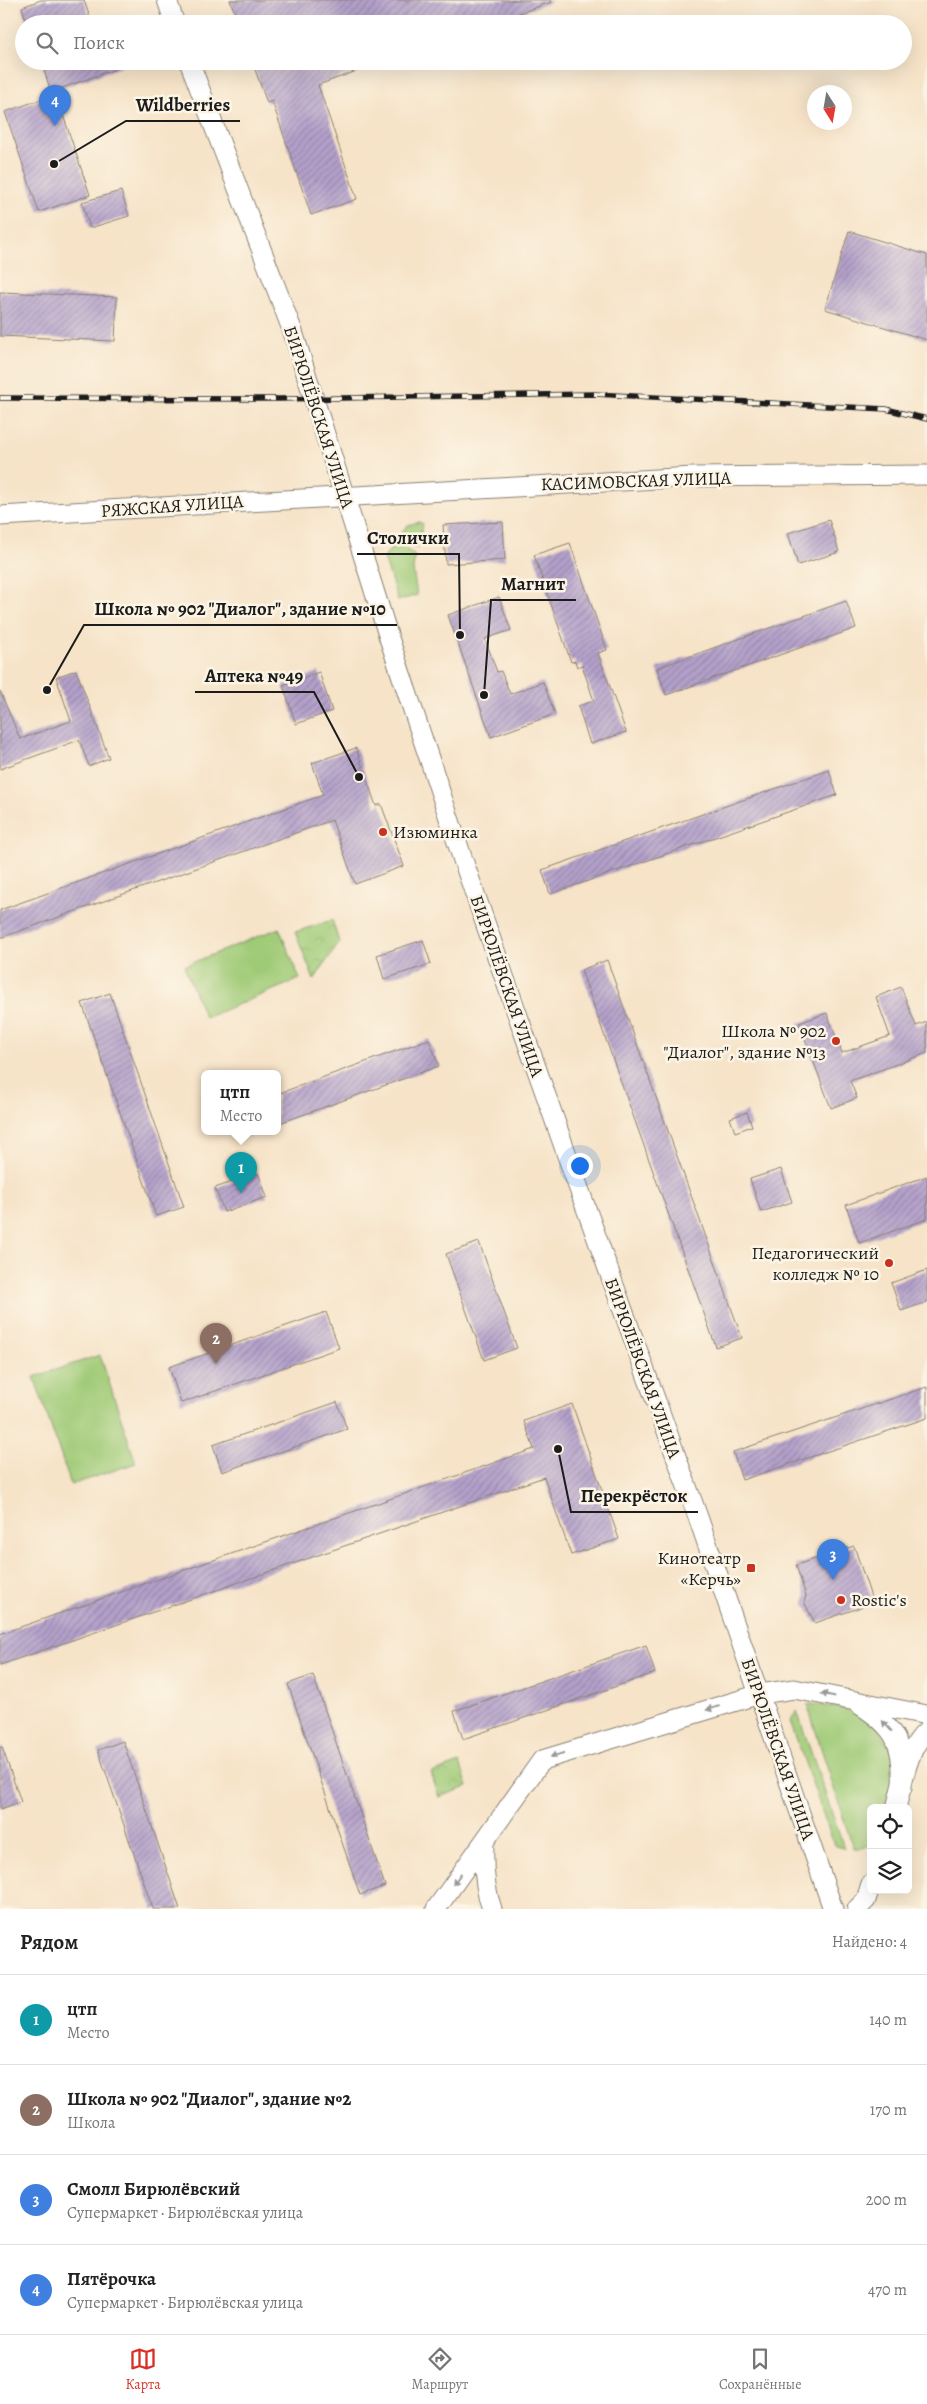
<!DOCTYPE html>
<html lang="ru">
<head>
<meta charset="utf-8">
<style>
	body { margin:0; font-family:Alegreya,serif; background:#f6f6f6; color:#222 }
	.controls { position:absolute; right:15px; bottom:15px; display:grid; overflow:hidden; border-radius:8px; box-shadow:0 5px 20px #0002 }
	.controls button { width:45px; height:45px; display:grid; place-items:center; padding:0; border:0; border-bottom:1px solid #e0e0e0; background:#fff; color:#222; font:25px sans-serif }
	.compass { position:absolute; left:807px; top:85px; width:45px; height:45px; border-radius:50%; background:#fff; box-shadow:0 5px 20px #0002; rotate:169deg }
	.you { position:absolute; left:579px; top:1165px; width:18px; height:18px; margin:-12px; border:4px solid #fff; border-radius:50%; background:#1a73e8; box-shadow:0 0 0 8px #1a73e833 }
	.badge { display:grid; place-items:center; width:32px; height:32px; border-radius:50%; background:#d93025; color:#fff; font-size:16px; font-weight:700 }
	.pin { position:absolute; translate:-50% -41px; filter:drop-shadow(0 1px 2px #0008) }
	.pin::after { content:''; position:absolute; top:26px; width:18px; height:15px; background:inherit; clip-path:polygon(0 0,100% 0,50% 100%) }
	.popup { position:absolute; left:201px; top:1070px; width:80px; height:65px; box-sizing:border-box; display:grid; place-content:center; border-radius:8px; background:#fff; filter:drop-shadow(0 1px 4px #0005); font-size:16px; white-space:nowrap; color:#767676 }
	.popup b { font-size:19px; color:#222 }
	.popup::after { content:''; position:absolute; left:50%; top:100%; margin-left:-10px; border:10px solid transparent; border-top-color:#fff }
	.list { margin:0; padding:0; list-style:none }
	h2 { display:flex; justify-content:space-between; align-items:center; height:65px; margin:0; padding:0 20px; font-size:21px }
	h2 small { font-size:16px; font-weight:400; color:#767676 }
	.list li { display:grid; grid-template-columns:32px 1fr auto; gap:15px; align-items:center; box-sizing:border-box; height:90px; padding:0 20px; border-top:1px solid #e0e0e0 }
	.list b { display:block; font-size:19px; white-space:nowrap }
	.list p { margin:0; font-size:16px; white-space:nowrap; color:#767676 }
	.list em { font-size:16px; font-style:normal; color:#767676 }
	.icon { flex:none; width:28px; height:28px; fill:none; stroke:currentColor; stroke-width:2; stroke-linecap:round; stroke-linejoin:round }
	.map { position:relative; flex:none; width:927px; height:1909px; overflow:hidden }
	.search { position:absolute; background:#fff; box-shadow:0 5px 20px #0002; left:15px; right:15px; top:15px; height:55px; display:flex; align-items:center; gap:12px; box-sizing:border-box; padding:0 18px; border-radius:28px; color:#767676; font-size:19px }
	.sheet { height:425px; background:#fff }
	nav { display:flex; justify-content:space-around; align-items:center; box-sizing:border-box; height:70px; border-top:1px solid #e0e0e0; background:#fff; font-size:14px; color:#767676 }
	nav a { display:grid; justify-items:center; gap:2px }
	nav .on { color:#d93025 }
	.map>svg:first-child { display:block }
</style>
</head>
<body>
<div class="map">
<svg width="927" height="1909" viewBox="0 0 927 1909">
	<defs>
		<pattern id="park-crowns" width="20" height="18" patternUnits="userSpaceOnUse" patternTransform="scale(1.25)"><rect width="20" height="18" fill="#9fca76"/><path d="M2 6a3 3 0 1 1 6 0M12 15a3 3 0 1 1 6 0" fill="none" stroke="#88ad66"/></pattern>
		<pattern id="building-hatch" width="6" height="6" patternUnits="userSpaceOnUse" patternTransform="scale(1.25)"><rect width="6" height="6" fill="#b4a1cb"/><path d="M-1 1l2-2M0 6l6-6M5 7l2-2" fill="none" stroke="#9282a4"/></pattern>
	</defs>
	<rect width="100%" height="100%" fill="#fcf5e5"/>
	<filter id="ink" filterUnits="userSpaceOnUse"><feTurbulence type="fractalNoise" baseFrequency=".02" numOctaves="2"/><feDisplacementMap in="SourceGraphic" scale="10" xChannelSelector="R" yChannelSelector="G"/><feConvolveMatrix kernelMatrix="1 2 1 2 8 2 1 2 1" color-interpolation-filters="sRGB"/></filter>
	<filter id="wash" filterUnits="userSpaceOnUse"><feTurbulence type="fractalNoise" baseFrequency=".0096" numOctaves="4" result="noise"/><feDisplacementMap in="SourceGraphic" scale="20" xChannelSelector="R" yChannelSelector="G"/><feGaussianBlur stdDeviation="1.12" result="paint"/><feColorMatrix in="noise" values="0 0 0 0 0 0 0 0 0 0 0 0 0 0 0 0 0 1.4 0 .05"/><feComposite in="paint" operator="in"/></filter>
	<g filter="url(#wash)">
		<rect width="100%" height="100%" fill="#f6e3c8"/>
		<path fill="#9fca76" stroke="#5e7349" d="M419,522L423,524L417,549L399,535L408,525Z
			M396,541L415,556L413,569L417,595L398,601L384,558Z
			M279,928L300,979L205,1018L184,966Z
			M100,1355L136,1463L71,1485L34,1377Z
			M812,1704L852,1710L873,1720L899,1761L888,1808H871V1844L863,1848H853L808,1707L807,1705Z
			M797,1711L844,1848L836,1846L833,1842L790,1721Z"/>
		<path fill="url(#park-crowns)" stroke="#5e7349" d="M332,920L339,942L314,980L295,932Z
			M460,1763L468,1787L439,1797L431,1773Z"/>
		<g id="blocks">
			<path fill="url(#building-hatch)" d="M41,0H84L92,24H27L22,7Z
				M230,0H550L551,2L489,24H239Z
				M41,61H131L132,63L51,92Z
				M252,61H378L379,63L318,85L357,199L311,215L272,101L267,103Z
				M56,94L90,195L39,212L5,112Z
				M121,191L129,216L90,228L82,202Z
				M849,231L927,255V340L825,309Z
				M0,292L117,297L115,341L0,336Z
				M829,520L839,552L798,565L788,533Z
				M503,522L505,560L446,564L443,525Z
				M570,543L607,650L598,653L626,732L590,744L578,706L594,701L582,665L577,667L575,661L571,662L534,555Z
				M499,597L511,630L485,639L497,672L501,671L510,694L543,682L555,714L491,737L448,615Z
				M846,601L856,628L666,695L657,668Z
				M76,670L109,758L89,766L79,740L0,769V691L20,739L71,721L56,677Z
				M319,672L332,711L296,724L283,685Z
				M356,748L376,806L381,804L404,866L355,884L332,820L0,938V910L323,795L312,763Z
				M829,770L837,795L550,894L542,870Z
				M423,940L431,964L384,979L377,955Z
				M607,960L742,1338L716,1347L581,970Z
				M901,987L916,1026L927,1022V1053L850,1081L857,1098L831,1108L799,1023L827,1013L842,1053L890,1036L876,997Z
				M110,993L184,1207L156,1216L82,1003Z
				M429,1039L439,1066L277,1124V1094Z
				M747,1112L752,1126L735,1132L730,1118Z
				M781,1169L792,1202L761,1212L750,1179Z
				M258,1173L267,1197L224,1212L215,1188Z
				M927,1176V1219L859,1243L846,1205Z
				M479,1242L517,1348L484,1360L446,1254Z
				M927,1270V1302L901,1311L891,1283Z
				M326,1312L339,1348L181,1403L169,1367Z
				M927,1387V1418L742,1480L733,1452Z
				M337,1402L347,1429L222,1472L213,1445Z
				M572,1404L619,1539L571,1555L544,1477L0,1665V1634L534,1449L524,1421Z
				M854,1546L873,1603L815,1623L804,1602L806,1596L796,1565Z
				M646,1645L655,1673L463,1739L454,1711Z
				M313,1675L385,1886L360,1895L288,1684Z
				M123,1741L180,1909H153L98,1750Z
				M0,1747H2L21,1802L0,1809Z"/>
		</g>
	</g>
	<g filter="url(#ink)">
		<use href="#blocks" fill-opacity="0" stroke="#898072" stroke-width="1"/>
		<g fill="none" stroke-linecap="round" stroke-linejoin="round">
			<g stroke="#898072" stroke-width="21">
				<path id="minor" d="M167,0L175,24
					M189,61L293,332L389,638L463,860L574,1175L698,1517L833,1909
					M0,516L693,477L927,475
					M860,1705C897,1728 904,1746 902,1788
					M896,1808C903,1783 907,1748 927,1731
					M484,1843C483,1866 484,1887 492,1909
					M436,1909L542,1760L760,1694L794,1689L927,1715
					M857,1909L866,1900L871,1884"/>
			</g>
			<use href="#minor" stroke="#fff" stroke-width="19"/>
			<g stroke="#1c1c1c" stroke-width="5.5">
				<path id="rail" d="M0,398L278,399L594,394L886,409L927,419"/>
			</g>
			<use href="#rail" stroke="#fcf5e5" stroke-width="4" stroke-dasharray="11" stroke-linecap="butt"/>
		</g>
		<defs><path id="oneway-solid" d="M-6-.8H1V-3.2L6.5 0L1 3.2V.8H-6Z" transform="scale(1.25)"/></defs>
		<g fill="#999">
			<use href="#oneway-solid" transform="translate(828 1695) rotate(-169)"/>
			<use href="#oneway-solid" transform="translate(713 1708) rotate(163)"/>
			<use href="#oneway-solid" transform="translate(887 1726) rotate(-132)"/>
			<use href="#oneway-solid" transform="translate(557 1755) rotate(163)"/>
			<use href="#oneway-solid" transform="translate(457 1879) rotate(126)"/>
		</g>
	</g>
	<g fill="#c8321e" stroke="#fcf5e5" stroke-width="2">
		<circle cx="383" cy="832" r="5"/>
		<circle cx="836" cy="1041" r="5"/>
		<circle cx="889" cy="1263" r="5"/>
		<rect x="746" y="1563" width="10" height="10" rx="2.5"/>
		<circle cx="841" cy="1600" r="5"/>
	</g>
	<g text-anchor="middle" stroke-width="5" stroke-linejoin="round" paint-order="stroke">
		<g font-size="18" fill="#1c1c1c" stroke="#fcf5e5">
			<text transform="translate(319 417) rotate(72)" y="6">БИРЮЛЁВСКАЯ УЛИЦА</text>
			<text transform="translate(636 481) rotate(-2)" y="6">КАСИМОВСКАЯ УЛИЦА</text>
			<text transform="translate(172 506) rotate(-4)" y="6">РЯЖСКАЯ УЛИЦА</text>
			<text transform="translate(507 986) rotate(71)" y="6">БИРЮЛЁВСКАЯ УЛИЦА</text>
			<text transform="translate(643 1368) rotate(70)" y="6">БИРЮЛЁВСКАЯ УЛИЦА</text>
			<text transform="translate(778 1749) rotate(71)" y="6">БИРЮЛЁВСКАЯ УЛИЦА</text>
		</g>
		<g font-size="18" fill="#1c1c1c" stroke="#fcf5e5" text-anchor="end">
			<text x="393" y="838" text-anchor="start">Изюминка</text>
			<text x="826" y="1037">Школа № 902<tspan x="826" dy="21">"Диалог", здание №13</tspan></text>
			<text x="879" y="1259">Педагогический<tspan x="879" dy="21">колледж № 10</tspan></text>
			<text x="741" y="1564">Кинотеатр<tspan x="741" dy="21">«Керчь»</tspan></text>
			<text x="851" y="1606" text-anchor="start">Rostic's</text>
		</g>
	</g>
	<path fill="none" stroke="#1c1c1c" stroke-width="2" d="M54 164L126 121H240M460 635L459 554H357M484 695L491 600H576M47 690L84 625H397M359 777L314 692H195M558 1449L571 1512H698"/>
	<g fill="#1c1c1c" stroke="#fcf5e5" stroke-width="2">
		<circle cx="54" cy="164" r="5"/>
		<circle cx="460" cy="635" r="5"/>
		<circle cx="484" cy="695" r="5"/>
		<circle cx="47" cy="690" r="5"/>
		<circle cx="359" cy="777" r="5"/>
		<circle cx="558" cy="1449" r="5"/>
	</g>
	<g font-size="19" text-anchor="middle" font-weight="bold" fill="#1c1c1c" stroke="#fcf5e5" stroke-width="5" stroke-linejoin="round" paint-order="stroke">
		<text x="183" y="111">Wildberries</text>
		<text x="408" y="544">Столички</text>
		<text x="533" y="590">Магнит</text>
		<text x="240" y="615">Школа № 902 "Диалог", здание №10</text>
		<text x="254" y="682">Аптека №49</text>
		<text x="634" y="1502">Перекрёсток</text>
	</g>
</svg>
<div class="controls">
<button><svg class="icon" aria-label="locate" viewBox="0 0 24 24"><circle cx="12" cy="12" r="6"/><path d="M12 2v4M12 18v4M2 12h4M18 12h4"/></svg></button>
<button><svg class="icon" aria-label="layers" viewBox="0 0 24 24"><path d="M12 4l9 5-9 5-9-5zM3 14l9 5 9-5"/></svg></button>
</div>
<svg class="compass" viewBox="-18 -18 36 36"><path d="M0-13l5 13h-10z" fill="#e53935"/><path d="M0 13l5-13h-10z" fill="#767676"/></svg>
<div class="you"></div>
<div class="pin badge" style="left:241px;top:1193px;background:#0f9aa8">1</div>
<div class="popup"><b>цтп</b>Место</div>
<div class="pin badge" style="left:216px;top:1364px;background:#8d6e63">2</div>
<div class="pin badge" style="left:833px;top:1580px;background:#3f7fe0">3</div>
<div class="pin badge" style="left:55px;top:126px;background:#3f7fe0">4</div>
<div class="search"><svg class="icon" aria-label="search" viewBox="0 0 24 24"><circle cx="10" cy="10" r="6"/><path d="M15 15l6 6"/></svg>Поиск</div>
</div>
<section class="sheet">
<h2>Рядом<small>Найдено: 4</small></h2>
<ul class="list">
<li><span class="badge" style="background:#0f9aa8">1</span><div><b>цтп</b><p>Место</p></div><em>140 m</em></li>
<li><span class="badge" style="background:#8d6e63">2</span><div><b>Школа № 902 &quot;Диалог&quot;, здание №2</b><p>Школа</p></div><em>170 m</em></li>
<li><span class="badge" style="background:#3f7fe0">3</span><div><b>Смолл Бирюлёвский</b><p>Супермаркет · Бирюлёвская улица</p></div><em>200 m</em></li>
<li><span class="badge" style="background:#3f7fe0">4</span><div><b>Пятёрочка</b><p>Супермаркет · Бирюлёвская улица</p></div><em>470 m</em></li>
</ul>
</section>
<nav>
<a class="on"><svg class="icon" aria-label="map" viewBox="0 0 24 24"><path d="M3 6l6-2 6 2 6-2v14l-6 2-6-2-6 2zM9 4v14M15 6v14"/></svg>Карта</a>
<a><svg class="icon" aria-label="directions" viewBox="0 0 24 24"><path d="M12 3l9 9-9 9-9-9zM9 14v-3h6M13 9l2 2-2 2"/></svg>Маршрут</a>
<a><svg class="icon" aria-label="saved" viewBox="0 0 24 24"><path d="M7 4h10v16l-5-4-5 4z"/></svg>Сохранённые</a>
</nav>
</body>
</html>
